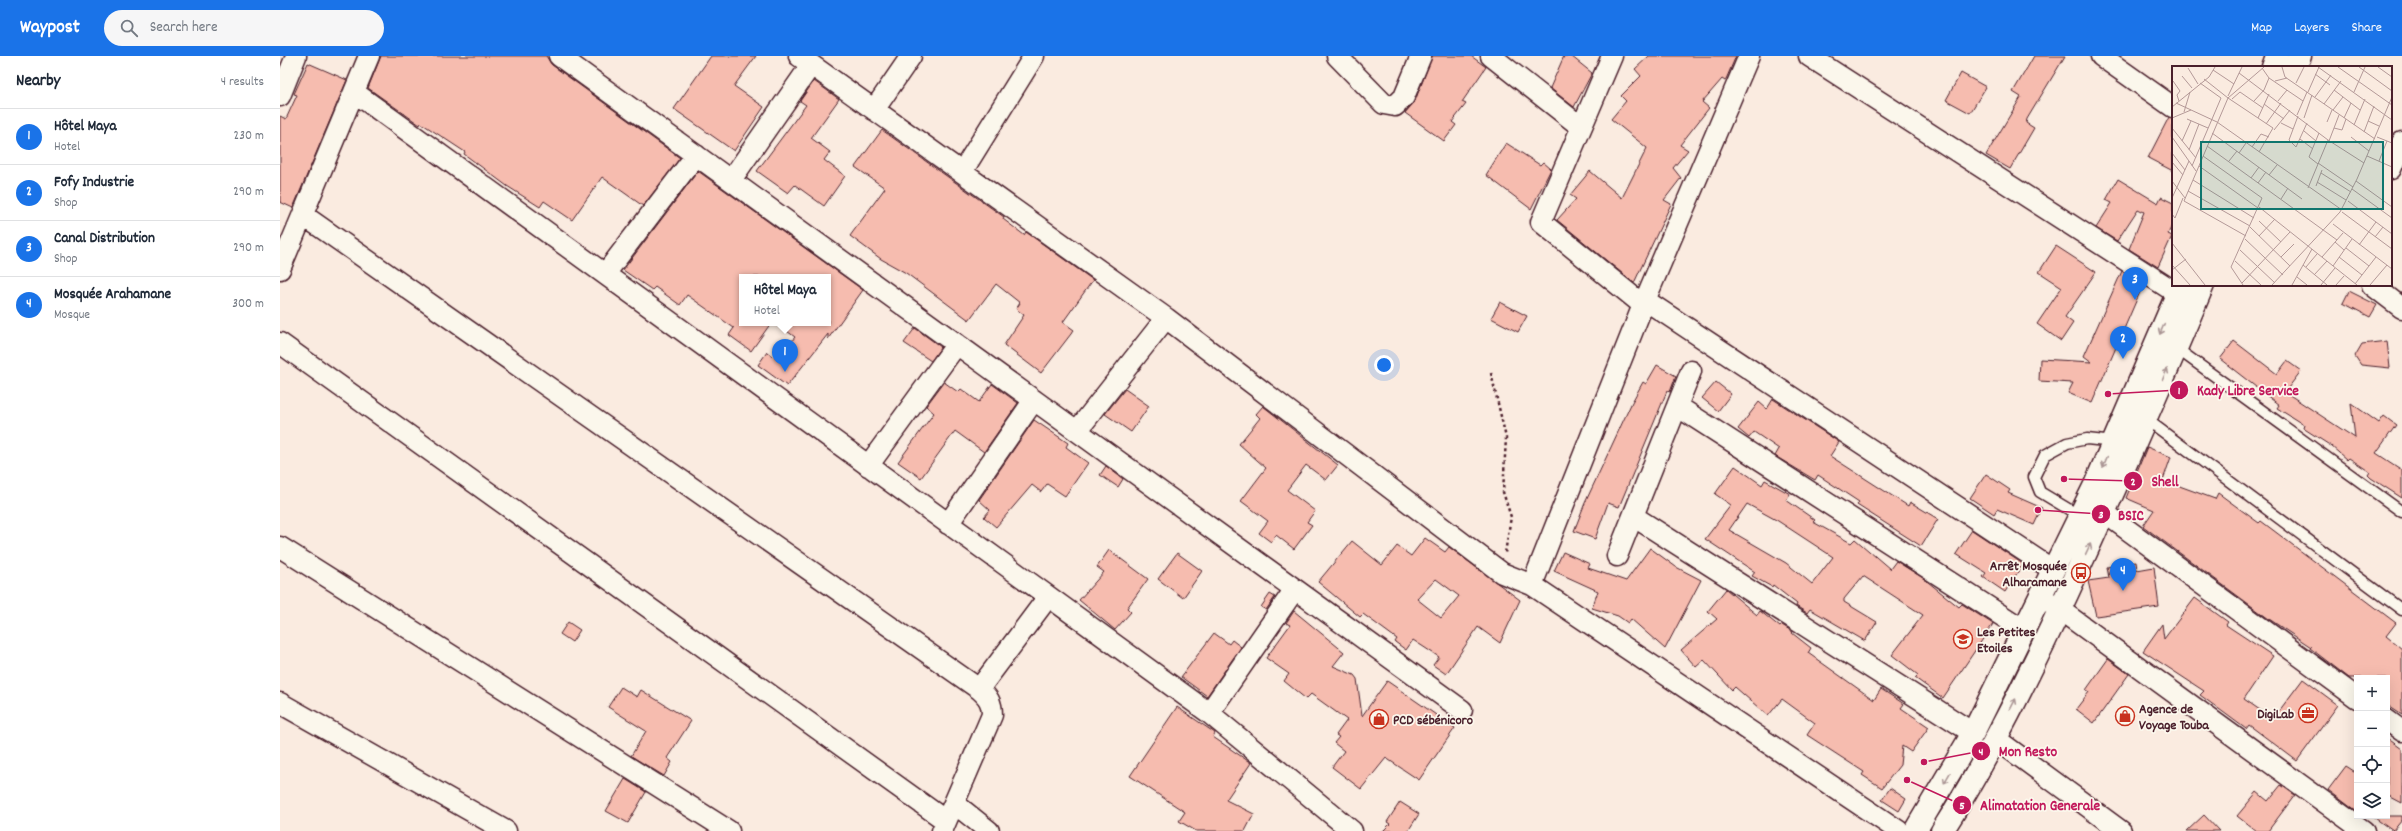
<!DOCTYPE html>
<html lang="en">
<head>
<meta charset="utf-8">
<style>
	body { margin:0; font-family:Dekko,sans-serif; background:#f6f6f7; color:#1f2937 }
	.controls { position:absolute; right:12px; bottom:12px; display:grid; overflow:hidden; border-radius:0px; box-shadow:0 4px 16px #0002 }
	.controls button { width:36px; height:36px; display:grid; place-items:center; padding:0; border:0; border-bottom:1px solid #e0e1e3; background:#fff; color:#1f2937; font:20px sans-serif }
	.you { position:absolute; left:1104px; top:309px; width:14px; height:14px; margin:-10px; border:3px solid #fff; border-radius:50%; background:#1a73e8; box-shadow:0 0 0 6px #1a73e833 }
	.badge { display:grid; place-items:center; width:26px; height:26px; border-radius:50%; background:#1a73e8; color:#fff; font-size:13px; font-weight:700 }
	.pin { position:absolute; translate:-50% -33px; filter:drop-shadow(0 1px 2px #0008) }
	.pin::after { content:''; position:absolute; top:21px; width:14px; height:12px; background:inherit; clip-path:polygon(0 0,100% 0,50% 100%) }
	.popup { position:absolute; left:459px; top:218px; width:92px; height:52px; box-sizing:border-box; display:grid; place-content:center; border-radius:0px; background:#fff; filter:drop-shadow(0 1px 3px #0005); font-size:13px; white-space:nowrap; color:#747a83 }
	.popup b { font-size:15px; color:#1f2937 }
	.popup::after { content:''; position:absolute; left:50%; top:100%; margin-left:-8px; border:8px solid transparent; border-top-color:#fff }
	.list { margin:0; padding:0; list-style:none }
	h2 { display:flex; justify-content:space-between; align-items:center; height:52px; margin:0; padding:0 16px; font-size:17px }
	h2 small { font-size:13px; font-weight:400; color:#747a83 }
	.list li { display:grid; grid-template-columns:26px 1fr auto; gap:12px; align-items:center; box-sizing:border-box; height:56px; padding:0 16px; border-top:1px solid #e0e1e3 }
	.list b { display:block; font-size:15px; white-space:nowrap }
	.list p { margin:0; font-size:13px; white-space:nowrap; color:#747a83 }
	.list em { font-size:13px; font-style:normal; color:#747a83 }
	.icon { flex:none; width:22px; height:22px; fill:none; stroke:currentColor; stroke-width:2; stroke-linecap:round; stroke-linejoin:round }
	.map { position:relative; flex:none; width:2122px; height:775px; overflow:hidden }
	header { display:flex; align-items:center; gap:24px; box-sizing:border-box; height:56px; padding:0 20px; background:#1a73e8; color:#fff }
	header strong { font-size:19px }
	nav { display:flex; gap:22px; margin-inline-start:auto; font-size:14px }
	.search { width:280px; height:36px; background:#f6f6f7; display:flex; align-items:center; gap:10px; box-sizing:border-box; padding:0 14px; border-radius:22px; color:#747a83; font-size:15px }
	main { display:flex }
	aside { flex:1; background:#fff }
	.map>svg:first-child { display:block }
</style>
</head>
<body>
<header>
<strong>Waypost</strong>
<div class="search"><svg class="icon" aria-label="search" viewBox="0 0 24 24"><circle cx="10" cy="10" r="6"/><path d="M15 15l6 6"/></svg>Search here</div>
<nav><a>Map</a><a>Layers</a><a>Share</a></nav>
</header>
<main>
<aside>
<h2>Nearby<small>4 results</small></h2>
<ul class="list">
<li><span class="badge">1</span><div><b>Hôtel Maya</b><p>Hotel</p></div><em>230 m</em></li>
<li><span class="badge">2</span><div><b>Fofy Industrie</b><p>Shop</p></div><em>290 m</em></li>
<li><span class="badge">3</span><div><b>Canal Distribution</b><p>Shop</p></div><em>290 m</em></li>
<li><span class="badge">4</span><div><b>Mosquée Arahamane</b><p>Mosque</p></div><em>300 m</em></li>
</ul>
</aside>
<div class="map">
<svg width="2122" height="775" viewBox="0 0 2122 775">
	<rect width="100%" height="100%" fill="#faebe0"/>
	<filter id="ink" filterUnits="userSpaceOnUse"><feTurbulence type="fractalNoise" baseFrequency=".025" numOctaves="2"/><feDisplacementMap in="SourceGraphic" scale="8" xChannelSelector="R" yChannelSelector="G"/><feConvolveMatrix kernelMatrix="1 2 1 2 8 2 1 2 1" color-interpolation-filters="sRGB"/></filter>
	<g filter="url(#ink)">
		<path fill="#f6bcaf" stroke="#4a1f2b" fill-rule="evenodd" d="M101,0H266L272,9L400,102L363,150L322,121L292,164L264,145L260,151L227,130L184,98L185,96L141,67L140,69L88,32Z
			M431,0H476L454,30L484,51L454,95L394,53Z
			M1152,0H1191L1206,11L1182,46L1186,48L1172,66L1176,69L1164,85L1125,57L1135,45Z
			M1284,0H1291L1312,17L1294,51L1270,32Z
			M1369,0H1456L1447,21L1445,25L1442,23L1422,46L1429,52L1400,89L1408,94L1393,112L1401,122L1384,144L1391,148L1354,227L1277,164L1296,143L1290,139L1310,115L1342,142L1367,92L1331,63L1346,45L1341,40L1361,20L1355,13Z
			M1754,0H1785L1747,63L1746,67L1754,72L1730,113L1706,99L1741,41L1733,36Z
			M28,7L67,24L13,152L0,146V60L6,63L17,39L14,38Z
			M1681,17L1706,31L1690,57L1666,44Z
			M534,25L559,43L531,82L550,96L544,104L565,120L544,150L515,129L508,137L477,115L526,49L520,45Z
			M1889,61L1893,62V115L1868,102Z
			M602,74L724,161L723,163L744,179L746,176L813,224L783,266L794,274L761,317L724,289L744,259L736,253L740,247L716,228L689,264L626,217L601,203L570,180L605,132L575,111Z
			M1226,87L1260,109L1263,106L1271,113L1251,153L1206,119Z
			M418,115L583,234L548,283V278L507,330L478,309L487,296L497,304L515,281L496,267H548V221H462V267H491L471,295L449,279L454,272L407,239L400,249L375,231L372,234L343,214Z
			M1838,123L1878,147L1881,141L1893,147V167L1888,178L1892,180L1878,211L1849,193L1864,156L1858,153L1837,185L1816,172L1832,147L1826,144Z
			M1776,190L1816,216L1785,261L1793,267L1781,285L1757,268L1782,231L1759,216Z
			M1842,215L1863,229L1812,347L1788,337L1793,327L1759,325L1760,303L1812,306L1804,300Z
			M2069,235L2097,249L2090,261L2063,247Z
			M1220,246L1247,260L1238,276L1211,262Z
			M635,272L661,291L651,305L624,287Z
			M1954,285L1997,318L2007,305L2021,315L2005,336L2075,382L2071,347L2099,367L2104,360L2116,369L2096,397L2122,414V442L2091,422L2088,419L2090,416L2069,402L2067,404L2051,390L2023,372L2024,369L1997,352L1999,349L1940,303Z
			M2107,285L2110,312L2081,309L2075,300L2082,288Z
			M1377,309L1396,320L1390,336L1387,335L1339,451L1328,447L1315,483L1294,475L1305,447L1352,346L1363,326L1366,328Z
			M664,326L678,336L681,333L699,346L712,328L738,347L704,396L675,375L641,422L618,406L654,357L646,350Z
			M1436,326L1451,338L1438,355L1422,342Z
			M845,333L869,350L851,376L825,358Z
			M1493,343L1559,386L1550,400L1628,450L1630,446L1658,463L1641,490L1577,449L1579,446L1538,419L1535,424L1495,400L1499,393L1474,376L1469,382L1458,373L1479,346L1487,353Z
			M983,350L1058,409L1046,424L1026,409L1007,434L1035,455L1027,466L1032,469L1014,493L996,479L991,486L979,477L988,465L961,445L986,412L959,388L980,362L976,358Z
			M754,364L788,387L786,391L808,407L785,440L767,428L761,436L752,429L716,471L704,461L710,454L699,444Z
			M1867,391L1891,401L1883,424L1935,443L1938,437L1979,467L1981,465L2116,567L2106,580L2122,593V659L2107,649V622H2069L2030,592L2031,591L1989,563L1863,470L1874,454L1846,442Z
			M826,410L843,423L838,431L820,419Z
			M1455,410L1482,429L1485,424L1510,438L1506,444L1535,464L1533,466L1571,487L1575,483L1610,513L1616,505L1643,522L1679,551L1682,548L1713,568L1663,642L1635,622L1638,619L1612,599L1643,559L1583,520L1564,543V546L1597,566L1585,585L1530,553L1527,557L1516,550L1517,548L1493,529L1492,531L1472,520L1475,516L1425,483L1451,449L1435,438ZM1467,448L1498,465L1553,501L1532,528L1506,507L1449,474Z
			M1706,418L1730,434L1728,437L1762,452L1754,469L1717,453L1714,458L1690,442Z
			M1692,474L1743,508L1725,536L1703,521L1706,517L1676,498Z
			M1145,482L1165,496L1169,491L1240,544L1220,587L1198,571L1166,618L1153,609L1159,601L1133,584L1126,594L1115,586L1117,583L1083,558L1080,561L1038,526L1072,485L1102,509L1117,490L1131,500ZM1156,523L1179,540L1161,562L1137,543Z
			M1370,492L1396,511L1421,524L1385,593L1351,563L1348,567L1338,560L1312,552L1318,535L1274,515L1283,496L1310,508L1308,512L1346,525Z
			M829,494L868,523L847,552L851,556L835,574L799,544L824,516L817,511Z
			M897,497L922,515L903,542L878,523Z
			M1856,506L1857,514L1874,511L1879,551L1816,560L1808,525L1829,522L1827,511Z
			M1446,533L1477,559L1480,555L1500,571L1502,569L1513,576L1512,577L1531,592L1528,597L1594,644L1601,633L1624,648L1621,652L1649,671L1631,696L1622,690L1620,709L1602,732L1582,719L1584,716L1527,679L1535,667L1502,643L1488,660L1455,631L1452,634L1424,604L1416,611L1401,594L1437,563L1428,555Z
			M990,538L995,541L986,554L981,551Z
			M1915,542L1948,566L1946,569L1993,600L1964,643L1993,663L2023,623L2058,649L2017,705L1969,669L1966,673L1920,639L1924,635L1863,595L1882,568L1884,583Z
			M1014,555L1064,596L1053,610L1074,619L1077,623L1082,660L1107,625L1175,672L1139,724L1106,702L1081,733L1052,711L1064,695L1054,687L1059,681L1056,679L1067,664L1031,638L1026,643L1004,625L1009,618L986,602L1010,569L1006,567Z
			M288,566L300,574L292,586L280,578Z
			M934,577L949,588L952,584L961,591L927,640L901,621Z
			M1828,603L1849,618L1814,667L1796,653L1809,636L1806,634Z
			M341,631L357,641L361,634L411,665L387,702L392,706L384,720L351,700L366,675L328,651Z
			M897,651L935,677L933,681L971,707L946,744L974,758L965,775H916L899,765L905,756L850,720Z
			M2107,682L2122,693V747L2107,739Z
			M2066,710L2077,717V756L2048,734Z
			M345,723L366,736L348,767L326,755Z
			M2001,729L2015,739L1988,775H1976L1957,760L1977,736L1988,745Z
			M1610,732L1626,743L1619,755L1602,744Z
			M1120,746L1139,758L1128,775H1103L1110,768L1107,766Z
			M1924,759L1939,775H1907Z
			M2092,760H2122V764L2113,775Z"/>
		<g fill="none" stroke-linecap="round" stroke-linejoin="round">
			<g stroke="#4a1f2b" stroke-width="13">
				<path id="service" d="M1896,292L2122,456
					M1866,363L2122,554
					M1800,460L1760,436L1754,421L1765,399L1787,387L1807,383L1834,386"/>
			</g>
			<g stroke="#4a1f2b" stroke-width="23">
				<path id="minor" d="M279,0L1182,654
					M519,0L886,262L1222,517L1252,529L1619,775
					M1057,0L1104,48L1115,50L1124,41L1141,0
					M1211,0L1301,71
					M1332,0L1261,166L1363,249
					M1529,0L1898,238
					M1821,0L1893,51
					M74,36L929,657L1072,775
					M0,40L16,0
					M594,54L631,0
					M2111,113L2122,86
					M682,116L754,0
					M451,124L531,9
					M23,159L699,633C708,641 712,646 712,659L662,775
					M0,213L89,0
					M325,218L416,99
					M2092,229L2122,252
					M1365,244L1773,514
					M0,287L666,765
					M1397,350L1744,574
					M797,375L886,262
					M588,410L677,288
					M1811,447L2077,642
					M1353,460L1693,677
					M668,468L754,344
					M0,491L449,775
					M1337,500L1411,315
					M1252,529L1363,249L1469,0
					M1761,540L2084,775
					M699,633L768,541
					M0,647L226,775
					M929,657L1015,533
					M2107,664L2122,675
					M1716,683L1841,775
					M674,747L709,775"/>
			</g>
			<g stroke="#4a1f2b" stroke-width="25">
				<path id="trunk" d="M1993,11L1997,0
					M2015,11L2020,0
					M1635,775L1693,677L1815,429L1901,229
					M1662,775C1710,700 1749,619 1787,538C1834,436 1879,333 1923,229"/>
			</g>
			<path stroke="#4a1f2b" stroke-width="2.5" stroke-dasharray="3 3" stroke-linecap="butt" d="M1211,317L1226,382L1223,436L1231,461L1225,497"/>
			<use href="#service" stroke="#fbf7ec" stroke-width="10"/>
			<use href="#minor" stroke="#fbf7ec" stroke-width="20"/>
			<use href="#trunk" stroke="#fbf7ec" stroke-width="22"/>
		</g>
		<defs><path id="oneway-shaft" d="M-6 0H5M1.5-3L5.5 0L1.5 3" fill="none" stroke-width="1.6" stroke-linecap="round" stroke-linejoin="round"/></defs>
		<g stroke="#ab9695">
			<use href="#oneway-shaft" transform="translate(1882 273) rotate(113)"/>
			<use href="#oneway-shaft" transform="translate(1885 318) rotate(-67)"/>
			<use href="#oneway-shaft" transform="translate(1825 406) rotate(113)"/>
			<use href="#oneway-shaft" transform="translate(1808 493) rotate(-65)"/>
			<use href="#oneway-shaft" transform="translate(1733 648) rotate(-63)"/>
			<use href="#oneway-shaft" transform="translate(1667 722) rotate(120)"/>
		</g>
	</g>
	<defs>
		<g id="bus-ring" transform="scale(1)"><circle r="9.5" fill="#fbf7ec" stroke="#c8321e" stroke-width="1.5"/><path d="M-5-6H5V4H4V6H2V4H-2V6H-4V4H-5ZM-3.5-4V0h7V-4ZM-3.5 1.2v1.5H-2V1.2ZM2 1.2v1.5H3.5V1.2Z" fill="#c8321e"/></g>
		<g id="school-ring" transform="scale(1)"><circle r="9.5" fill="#fbf7ec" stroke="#c8321e" stroke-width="1.5"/><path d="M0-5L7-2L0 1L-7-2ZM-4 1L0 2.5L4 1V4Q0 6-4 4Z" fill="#c8321e"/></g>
		<g id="office-ring" transform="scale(1)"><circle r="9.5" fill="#fbf7ec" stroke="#c8321e" stroke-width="1.5"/><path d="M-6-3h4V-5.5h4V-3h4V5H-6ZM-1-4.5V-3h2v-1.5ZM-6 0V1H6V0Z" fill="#c8321e"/></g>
		<g id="shop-ring" transform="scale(1)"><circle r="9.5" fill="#fbf7ec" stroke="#c8321e" stroke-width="1.5"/><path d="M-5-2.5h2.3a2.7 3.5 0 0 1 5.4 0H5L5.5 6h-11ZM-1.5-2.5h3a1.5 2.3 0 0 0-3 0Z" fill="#c8321e"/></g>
	</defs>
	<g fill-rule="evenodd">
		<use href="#bus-ring" x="1801" y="517"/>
		<use href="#school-ring" x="1683" y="583"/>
		<use href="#office-ring" x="2028" y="657"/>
		<use href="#shop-ring" x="1845" y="660"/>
		<use href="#shop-ring" x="1099" y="663"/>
	</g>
	<g text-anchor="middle" stroke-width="3.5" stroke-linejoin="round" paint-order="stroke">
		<g font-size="14" font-weight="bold" fill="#4a1f2b" stroke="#fbf7ec" text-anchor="start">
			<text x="1787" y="514" text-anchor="end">Arrêt Mosquée<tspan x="1787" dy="16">Alharamane</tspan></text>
			<text x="1697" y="580">Les Petites<tspan x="1697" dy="16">Etoiles</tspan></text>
			<text x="1859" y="657">Agence de<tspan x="1859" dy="16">Voyage Touba</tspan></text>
			<text x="2014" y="662" text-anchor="end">DigiLab</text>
			<text x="1113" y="668">PCD sébénicoro</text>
		</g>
	</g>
	<g transform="translate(1892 10)">
		<rect width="220" height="220" fill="#faebe0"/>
		<path fill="none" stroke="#b49998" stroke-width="1" d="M110,1L113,11L203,73M146,1L220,54M166,1L220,39M187,1L220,25M206,1L220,11M16,2L26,18M90,2L97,12L131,35M41,4L62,18M67,7L156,74L192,97M143,8L158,19M10,10L20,22M32,13L56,32L12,135L74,170M1,15L8,25L5,29L7,35M103,15L115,12M124,17L132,1M162,24L188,44M136,26L147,1M182,26L193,1M56,30L70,1M143,31L159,9M56,32L101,62L87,86M56,32L92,1M60,33L68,26L91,42M82,35L92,24L97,12M106,35L115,24M4,37L45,56L170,144M92,38L112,53M152,38L169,15M0,41L37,11L43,1M161,44L171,31M12,46L18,26M125,49L135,26M126,50L117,74L124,81L135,57M0,52L19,44M86,52L97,28M132,52L140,29M172,52L179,37M15,53L36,62M196,55L207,60M155,56L160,44M109,57L121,63M94,58L109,37M182,59L193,33M0,62L24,92M162,62L170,64L174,53M102,64L118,44M132,65L144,75M192,66L202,40M40,67L130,133M0,71L24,105M179,71L197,85M205,71L220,77M128,73L141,83M10,75L19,55M157,75L167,49M35,80L165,174M80,81L89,68L97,71M17,84L27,58M0,87L13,104M67,87L74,77M31,90L90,132L59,201L71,219M195,90L220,101M57,95L65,85M207,95L215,75M0,96L11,109M146,97L181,121M146,98L137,91L147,67M20,100L49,32L28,17M27,100L86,142M149,107L179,126M97,109L105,99M79,112L87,101M21,114L82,152M0,115L13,132M184,115L220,141M145,116L174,134M86,117L94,106M144,120L150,104M136,122L156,74M180,123L220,152M16,125L78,160M0,132L17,95M109,133L116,122M176,135L220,168M87,141L185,219M170,146L220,183M0,148L3,152L11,132M87,155L109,176M161,158L220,203M78,161L118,200M87,170L103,153M203,171L211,161M73,173L111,209M163,176L172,184M0,177L33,219M187,179L204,156M174,182L197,200M68,184L103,217M109,191L122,178M150,191L171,167M167,191L190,209M63,195L89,219M0,199L18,219M131,199L155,219M161,200L180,173M134,201L145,188M0,204L14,193M142,209L155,195M125,211L135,219M70,217L118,166M183,218L204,191M100,219L168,146L185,113L220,31M120,219L140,183M149,219L163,202M164,219L172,210M198,219L215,199"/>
		<path fill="#0f766e" fill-opacity="0.15" stroke="#0f766e" stroke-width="2" d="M29,76H211V143H29Z"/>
		<rect width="220" height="220" fill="none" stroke="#4a1f2b" stroke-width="2"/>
	</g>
	<path fill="none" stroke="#c2185b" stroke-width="1.5" d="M1828 338L1899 334M1784 423L1853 425M1758 454L1821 458M1644 706L1701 695M1627 724L1682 749"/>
	<g fill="#c2185b" stroke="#fbf7ec" stroke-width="1.5">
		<circle cx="1828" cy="338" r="4"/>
		<circle cx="1784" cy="423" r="4"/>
		<circle cx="1758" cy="454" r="4"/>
		<circle cx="1644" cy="706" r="4"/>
		<circle cx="1627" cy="724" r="4"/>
		<circle cx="1899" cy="334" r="10"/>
		<circle cx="1853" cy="425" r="10"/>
		<circle cx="1821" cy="458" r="10"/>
		<circle cx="1701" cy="695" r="10"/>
		<circle cx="1682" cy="749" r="10"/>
	</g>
	<g font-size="12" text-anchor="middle" font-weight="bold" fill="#fff">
		<text x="1899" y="338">1</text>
		<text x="1853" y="429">2</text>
		<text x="1821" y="462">3</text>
		<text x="1701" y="699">4</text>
		<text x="1682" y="753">5</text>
	</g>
	<g font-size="15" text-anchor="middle" font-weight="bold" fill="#c2185b" stroke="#fbf7ec" stroke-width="3.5" stroke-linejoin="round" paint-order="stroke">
		<text x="1968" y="339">Kady Libre Service</text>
		<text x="1885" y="430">Shell</text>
		<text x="1851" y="464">BSIC</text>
		<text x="1748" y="700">Mon Resto</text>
		<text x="1760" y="754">Alimatation Generale</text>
	</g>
</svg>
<div class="controls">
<button>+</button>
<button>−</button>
<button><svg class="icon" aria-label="locate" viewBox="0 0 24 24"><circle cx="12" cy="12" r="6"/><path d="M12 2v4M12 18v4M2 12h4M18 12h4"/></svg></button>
<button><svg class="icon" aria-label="layers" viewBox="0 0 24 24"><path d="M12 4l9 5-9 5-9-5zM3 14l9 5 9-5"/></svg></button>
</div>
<div class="you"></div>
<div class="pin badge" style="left:505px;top:316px">1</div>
<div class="popup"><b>Hôtel Maya</b>Hotel</div>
<div class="pin badge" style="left:1843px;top:303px">2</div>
<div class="pin badge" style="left:1855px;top:244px">3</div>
<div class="pin badge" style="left:1843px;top:535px">4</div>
</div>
</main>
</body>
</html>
